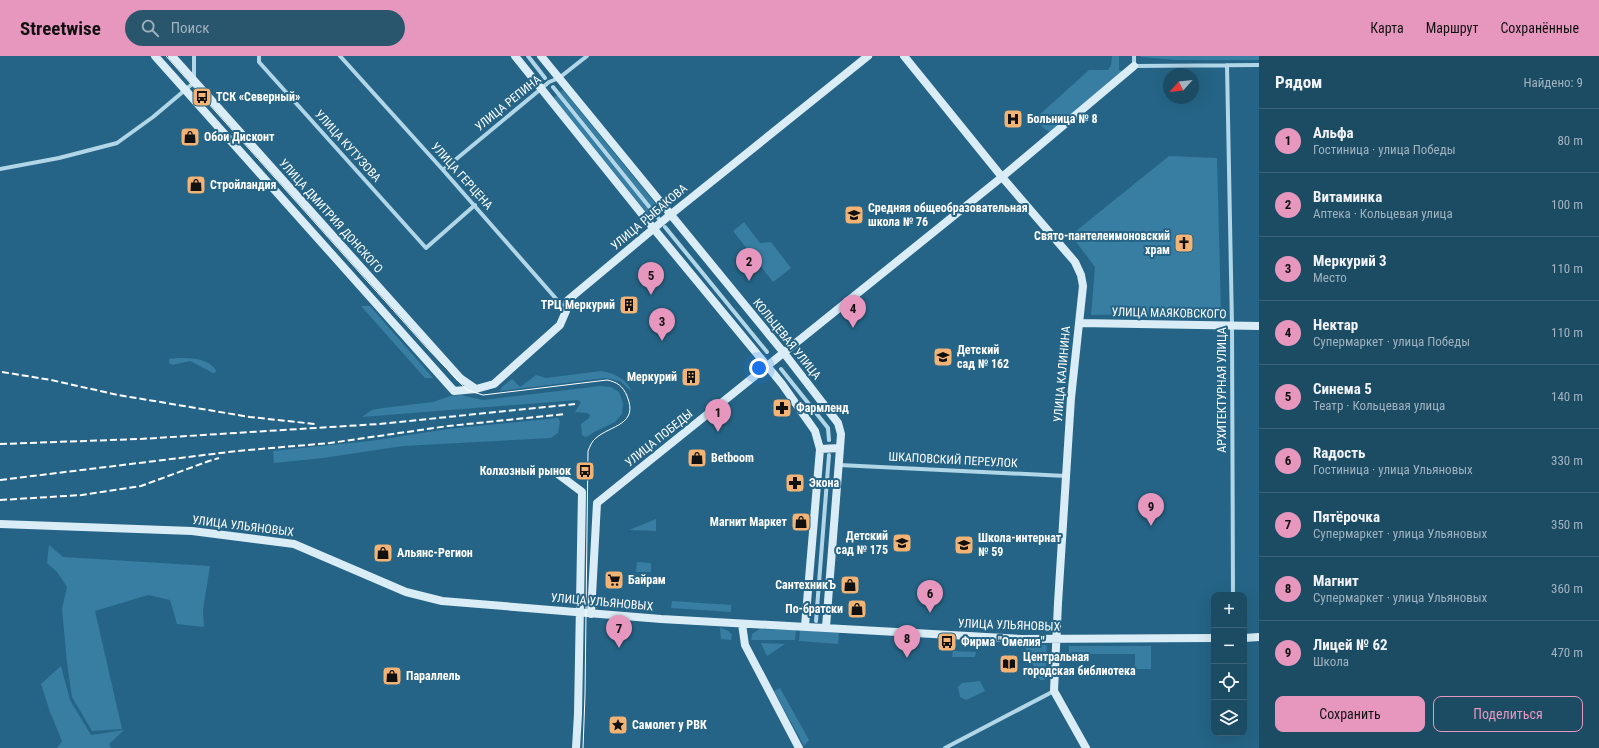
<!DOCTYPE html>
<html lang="ru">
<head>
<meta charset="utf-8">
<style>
	body { margin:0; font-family:"Roboto Condensed",sans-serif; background:#29556d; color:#f1f3f6 }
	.controls { position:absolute; right:12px; bottom:12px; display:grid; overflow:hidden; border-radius:8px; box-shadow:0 4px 16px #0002 }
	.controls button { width:36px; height:36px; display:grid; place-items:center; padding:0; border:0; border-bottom:1px solid #3a6378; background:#1c4b64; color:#f1f3f6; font:20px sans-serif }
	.compass { position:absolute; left:1163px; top:12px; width:36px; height:36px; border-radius:50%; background:#1c4b64; box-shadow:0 4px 16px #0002; rotate:243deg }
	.you { position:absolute; left:759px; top:312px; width:14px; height:14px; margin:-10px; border:3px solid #fff; border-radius:50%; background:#1a73e8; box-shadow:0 0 0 6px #1a73e833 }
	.badge { display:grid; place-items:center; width:26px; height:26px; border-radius:50%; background:#e797bd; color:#111; font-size:13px; font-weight:700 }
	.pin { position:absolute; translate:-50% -33px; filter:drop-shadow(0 1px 2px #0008) }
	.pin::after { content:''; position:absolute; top:21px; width:14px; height:12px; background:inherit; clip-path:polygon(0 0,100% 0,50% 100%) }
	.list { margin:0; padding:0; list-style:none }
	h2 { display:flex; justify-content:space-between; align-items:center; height:52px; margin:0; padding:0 16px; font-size:17px }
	h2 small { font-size:13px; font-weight:400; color:#a0b3bf }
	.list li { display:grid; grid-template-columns:26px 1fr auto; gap:12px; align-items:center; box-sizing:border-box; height:64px; padding:0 16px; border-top:1px solid #3a6378 }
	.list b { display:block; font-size:15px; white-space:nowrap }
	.list p { margin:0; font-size:13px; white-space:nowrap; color:#a0b3bf }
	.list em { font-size:13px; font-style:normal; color:#a0b3bf }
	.actions { display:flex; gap:8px; padding:12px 16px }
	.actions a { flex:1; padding:9px 0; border:1px solid #e797bd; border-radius:8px; text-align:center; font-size:14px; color:#e797bd }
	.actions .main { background:#e797bd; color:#111 }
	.icon { flex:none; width:22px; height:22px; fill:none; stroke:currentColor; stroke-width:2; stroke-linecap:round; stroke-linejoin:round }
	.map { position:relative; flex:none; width:1259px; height:692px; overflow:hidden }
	header { display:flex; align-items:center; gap:24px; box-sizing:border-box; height:56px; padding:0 20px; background:#e797bd; color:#111 }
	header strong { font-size:19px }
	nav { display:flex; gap:22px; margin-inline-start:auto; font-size:14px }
	.search { width:280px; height:36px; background:#29556d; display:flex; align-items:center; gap:10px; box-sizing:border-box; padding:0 14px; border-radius:22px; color:#a0b3bf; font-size:15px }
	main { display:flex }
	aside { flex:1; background:#1c4b64 }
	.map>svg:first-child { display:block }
</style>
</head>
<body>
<header>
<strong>Streetwise</strong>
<div class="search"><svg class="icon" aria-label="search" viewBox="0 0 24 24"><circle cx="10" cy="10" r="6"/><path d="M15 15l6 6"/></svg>Поиск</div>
<nav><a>Карта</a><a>Маршрут</a><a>Сохранённые</a></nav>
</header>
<main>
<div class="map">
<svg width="1259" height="692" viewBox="0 0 1259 692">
	<rect width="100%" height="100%" fill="#256486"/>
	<path fill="#377ea2" d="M1112,0H1119V14L1125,15L1051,76C1043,74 1039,68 1038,60L1089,14H1108L1111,9Z
		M1141,0H1259V4H1176L1141,1Z
		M563,34L659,152L655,155L560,36Z
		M557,39L652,157L649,160L554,42Z
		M1169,100L1217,102L1221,257L1091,259L1095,211L1071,179Z
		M744,166L760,187L771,186L791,212L773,226L733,175Z
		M361,250H370L433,322H425Z
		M178,302C192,302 207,302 216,314L215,317H213L190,305L172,309L169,307V303Z
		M601,315C614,317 627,323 632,336L620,325L605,322L500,335L502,331L512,323L520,331L536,319L546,322Z
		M600,330L611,331L619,336L623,347L622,358L615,366L596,375L588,380L585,381L582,379L581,368L589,362L590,359L587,357L575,356L581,346L577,344L362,361L372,354L383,352L433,346L450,340L461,339L483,344Z
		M558,362L560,366L558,377L551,382L403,390L323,402L274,407L273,395L370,385L448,373Z
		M656,463V475L629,474Z
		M49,489L63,501L210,510L203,554L204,571L177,568L170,544L148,539L95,555L122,673L92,675L72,641L67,607L62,553L67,531L57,516L47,507Z
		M637,506L651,507V516H636Z
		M672,545L731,549V556L671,552Z
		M720,572C726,573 729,575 732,579L731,584L721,583Z
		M760,573L796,574L795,584H751L752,578Z
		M800,574L839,577L838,588L799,585Z
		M761,587L785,588L767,600Z
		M1024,589H1047L1045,624H1040Z
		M1069,590H1151V613H1135V598H1069Z
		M953,595L976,596L975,601H952Z
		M61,610L70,644L91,679L124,674L109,688L111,692H57L62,685L50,656L41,628Z
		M980,625L985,635L966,644L960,641L958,631L962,627Z
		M780,632L809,684L804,690L774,635Z"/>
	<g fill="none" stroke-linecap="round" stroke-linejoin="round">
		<path stroke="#b0d6e8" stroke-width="4" d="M259,0V6L426,192L475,149
			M340,0L443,114L566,254
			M528,0L545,22
			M1134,0V10L1259,9
			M1227,9L1232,270L1233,539
			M553,31L659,163
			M0,113L59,102L117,87L153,61L191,29L194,25V0
			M443,114L542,32L549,26L559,22L587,0
			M665,171L767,296
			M781,313L828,372L829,384
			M839,409L1066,420
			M816,565L829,399
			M945,692L1054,635"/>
		<path stroke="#daedf7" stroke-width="8" d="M155,0L454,335L476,333L494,328L560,269L566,255L568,244L670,159L868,0
			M172,0L460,322L476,333
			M515,0L654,173L782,328L815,375L820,393L805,570
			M541,0L784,297L838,367L841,378L840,392L826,571
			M904,0L1002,121L1075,206L1081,219L1083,230L1071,342L1058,547L1054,635L1086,692
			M1079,267L1259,270
			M820,393L840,392
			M558,418L582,436L578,658L576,692
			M0,468L192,475L294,488L406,536L442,545L661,563L1021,583L1214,582
			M591,558L597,447L1002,121L1134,10
			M742,568L745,589L799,692
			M1244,582L1259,581"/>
		<path stroke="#fff" stroke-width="1" d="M166,0L427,292L467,334L483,339L607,324C617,326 623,330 627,340C639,369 611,369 596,382C592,385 590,390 588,395L585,639L583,692"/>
		<path stroke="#fff" stroke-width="2" stroke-dasharray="7 3" stroke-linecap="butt" d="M2,316L51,324L118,339L250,361L315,368
			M0,388L140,383L379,368L575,348
			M0,424L237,395L330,387L448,370L566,358
			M0,444L82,439L141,430L209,405L219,402"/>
	</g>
	<defs>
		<g id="bus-square" transform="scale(1)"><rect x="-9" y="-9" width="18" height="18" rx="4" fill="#f2b375" stroke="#256486"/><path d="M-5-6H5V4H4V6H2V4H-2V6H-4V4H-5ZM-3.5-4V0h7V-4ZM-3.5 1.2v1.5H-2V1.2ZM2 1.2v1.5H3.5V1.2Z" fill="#111"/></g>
		<g id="hospital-square" transform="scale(1)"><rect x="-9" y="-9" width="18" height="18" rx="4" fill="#f2b375" stroke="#256486"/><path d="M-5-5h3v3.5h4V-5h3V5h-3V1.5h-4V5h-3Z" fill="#111"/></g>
		<g id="shop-square" transform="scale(1)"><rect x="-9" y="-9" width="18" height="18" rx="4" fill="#f2b375" stroke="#256486"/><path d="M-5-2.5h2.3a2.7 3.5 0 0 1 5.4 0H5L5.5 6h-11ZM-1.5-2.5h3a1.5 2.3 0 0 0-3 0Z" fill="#111"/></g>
		<g id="school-square" transform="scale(1)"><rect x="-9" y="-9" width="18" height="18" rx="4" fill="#f2b375" stroke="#256486"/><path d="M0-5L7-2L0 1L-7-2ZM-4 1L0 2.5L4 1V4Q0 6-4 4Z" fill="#111"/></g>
		<g id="church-square" transform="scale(1)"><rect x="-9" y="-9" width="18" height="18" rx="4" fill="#f2b375" stroke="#256486"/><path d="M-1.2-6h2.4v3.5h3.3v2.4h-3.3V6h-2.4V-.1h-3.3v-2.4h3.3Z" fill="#111"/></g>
		<g id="building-square" transform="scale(1)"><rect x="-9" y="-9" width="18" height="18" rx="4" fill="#f2b375" stroke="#256486"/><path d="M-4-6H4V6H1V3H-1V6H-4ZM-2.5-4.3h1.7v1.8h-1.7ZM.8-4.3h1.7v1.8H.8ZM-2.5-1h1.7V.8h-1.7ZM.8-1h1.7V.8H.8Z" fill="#111"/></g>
		<g id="pharmacy-square" transform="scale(1)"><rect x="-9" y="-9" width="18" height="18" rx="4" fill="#f2b375" stroke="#256486"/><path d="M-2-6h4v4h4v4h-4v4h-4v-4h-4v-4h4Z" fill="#111"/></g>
		<g id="supermarket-square" transform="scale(1)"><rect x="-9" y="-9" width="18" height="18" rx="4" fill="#f2b375" stroke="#256486"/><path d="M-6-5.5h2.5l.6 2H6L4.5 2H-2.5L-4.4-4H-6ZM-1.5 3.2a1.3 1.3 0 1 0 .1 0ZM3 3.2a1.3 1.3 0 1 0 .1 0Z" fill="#111"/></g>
		<g id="library-square" transform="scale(1)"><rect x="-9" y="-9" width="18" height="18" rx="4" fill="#f2b375" stroke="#256486"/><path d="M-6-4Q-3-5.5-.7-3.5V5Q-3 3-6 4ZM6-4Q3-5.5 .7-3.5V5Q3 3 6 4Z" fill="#111"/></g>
		<g id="sight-square" transform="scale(1)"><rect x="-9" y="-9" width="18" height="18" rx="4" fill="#f2b375" stroke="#256486"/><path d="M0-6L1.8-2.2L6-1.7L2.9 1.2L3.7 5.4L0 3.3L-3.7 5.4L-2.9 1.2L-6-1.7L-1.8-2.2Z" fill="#111"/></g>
	</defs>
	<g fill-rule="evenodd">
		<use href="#bus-square" x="202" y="41"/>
		<use href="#hospital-square" x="1013" y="63"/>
		<use href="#shop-square" x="190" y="81"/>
		<use href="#shop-square" x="196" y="129"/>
		<use href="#school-square" x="854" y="159"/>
		<use href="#church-square" x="1184" y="187"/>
		<use href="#building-square" x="629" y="249"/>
		<use href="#school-square" x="943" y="301"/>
		<use href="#building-square" x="691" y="321"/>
		<use href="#pharmacy-square" x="782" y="352"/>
		<use href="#shop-square" x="697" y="402"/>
		<use href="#bus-square" x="585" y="415"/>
		<use href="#pharmacy-square" x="795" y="427"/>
		<use href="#shop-square" x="801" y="466"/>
		<use href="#school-square" x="902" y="487"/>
		<use href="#school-square" x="964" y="489"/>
		<use href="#shop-square" x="383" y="497"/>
		<use href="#supermarket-square" x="614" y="524"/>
		<use href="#shop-square" x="850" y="529"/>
		<use href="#shop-square" x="857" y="553"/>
		<use href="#bus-square" x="947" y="586"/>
		<use href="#library-square" x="1009" y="608"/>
		<use href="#shop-square" x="392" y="620"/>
		<use href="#sight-square" x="618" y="669"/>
	</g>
	<g text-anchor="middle" stroke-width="4" stroke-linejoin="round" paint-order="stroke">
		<g font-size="12" font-weight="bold" fill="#fff" stroke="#256486" text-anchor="start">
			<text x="216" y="45">ТСК «Северный»</text>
			<text x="1027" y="67">Больница № 8</text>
			<text x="204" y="85">Обои Дисконт</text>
			<text x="210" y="133">Стройландия</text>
			<text x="868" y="156">Средняя общеобразовательная<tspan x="868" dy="14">школа № 76</tspan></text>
			<text x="1170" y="184" text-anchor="end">Свято-пантелеимоновский<tspan x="1170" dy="14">храм</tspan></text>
			<text x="615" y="253" text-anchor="end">ТРЦ Меркурий</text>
			<text x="957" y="298">Детский<tspan x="957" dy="14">сад № 162</tspan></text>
			<text x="677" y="325" text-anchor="end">Меркурий</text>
			<text x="796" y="356">Фармленд</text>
			<text x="711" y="406">Betboom</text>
			<text x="571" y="419" text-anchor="end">Колхозный рынок</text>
			<text x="809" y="431">Экона</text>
			<text x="787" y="470" text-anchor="end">Магнит Маркет</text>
			<text x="888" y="484" text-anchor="end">Детский<tspan x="888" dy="14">сад № 175</tspan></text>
			<text x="978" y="486">Школа-интернат<tspan x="978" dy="14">№ 59</tspan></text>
			<text x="397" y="501">Альянс-Регион</text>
			<text x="628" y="528">Байрам</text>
			<text x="836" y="533" text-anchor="end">СантехникЪ</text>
			<text x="843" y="557" text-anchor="end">По-братски</text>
			<text x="961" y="590">Фирма "Омелия"</text>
			<text x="1023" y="605">Центральная<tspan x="1023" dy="14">городская библиотека</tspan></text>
			<text x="406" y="624">Параллель</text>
			<text x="632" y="673">Самолет у РВК</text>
		</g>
		<g font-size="12" fill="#fff" stroke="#256486">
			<text transform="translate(508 47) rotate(-39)" y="4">УЛИЦА РЕПИНА</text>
			<text transform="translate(348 90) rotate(48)" y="4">УЛИЦА КУТУЗОВА</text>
			<text transform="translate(462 120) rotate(48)" y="4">УЛИЦА ГЕРЦЕНА</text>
			<text transform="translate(331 160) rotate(48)" y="4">УЛИЦА ДМИТРИЯ ДОНСКОГО</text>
			<text transform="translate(649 161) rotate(-40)" y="4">УЛИЦА РЫБАКОВА</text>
			<text transform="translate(1169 257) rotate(1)" y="4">УЛИЦА МАЯКОВСКОГО</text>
			<text transform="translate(787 283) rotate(51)" y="4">КОЛЬЦЕВАЯ УЛИЦА</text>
			<text transform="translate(1062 318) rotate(-85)" y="4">УЛИЦА КАЛИНИНА</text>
			<text transform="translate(1222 334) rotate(-90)" y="4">АРХИТЕКТУРНАЯ УЛИЦА</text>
			<text transform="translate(659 382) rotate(-39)" y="4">УЛИЦА ПОБЕДЫ</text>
			<text transform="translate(953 404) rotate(3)" y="4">ШКАПОВСКИЙ ПЕРЕУЛОК</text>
			<text transform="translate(243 470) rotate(7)" y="4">УЛИЦА УЛЬЯНОВЫХ</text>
			<text transform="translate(602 546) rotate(5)" y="4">УЛИЦА УЛЬЯНОВЫХ</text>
			<text transform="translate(1009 569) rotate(2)" y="4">УЛИЦА УЛЬЯНОВЫХ</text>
		</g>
	</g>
</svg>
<div class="controls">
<button>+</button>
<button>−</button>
<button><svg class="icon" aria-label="locate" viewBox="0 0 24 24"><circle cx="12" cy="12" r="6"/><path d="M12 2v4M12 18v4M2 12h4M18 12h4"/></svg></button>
<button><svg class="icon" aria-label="layers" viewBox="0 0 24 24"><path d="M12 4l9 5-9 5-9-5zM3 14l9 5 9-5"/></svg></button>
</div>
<svg class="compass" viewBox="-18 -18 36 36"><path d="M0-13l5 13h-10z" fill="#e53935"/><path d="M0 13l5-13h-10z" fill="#a0b3bf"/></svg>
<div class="you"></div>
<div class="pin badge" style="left:718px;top:376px">1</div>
<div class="pin badge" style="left:749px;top:225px">2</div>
<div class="pin badge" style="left:662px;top:285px">3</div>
<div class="pin badge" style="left:853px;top:272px">4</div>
<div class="pin badge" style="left:651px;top:239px">5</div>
<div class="pin badge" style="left:930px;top:557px">6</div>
<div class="pin badge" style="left:619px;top:592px">7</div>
<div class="pin badge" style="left:907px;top:602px">8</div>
<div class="pin badge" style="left:1151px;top:470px">9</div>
</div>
<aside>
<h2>Рядом<small>Найдено: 9</small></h2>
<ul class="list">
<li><span class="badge">1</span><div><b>Альфа</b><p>Гостиница · улица Победы</p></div><em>80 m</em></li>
<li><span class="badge">2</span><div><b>Витаминка</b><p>Аптека · Кольцевая улица</p></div><em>100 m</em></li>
<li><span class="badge">3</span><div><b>Меркурий 3</b><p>Место</p></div><em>110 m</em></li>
<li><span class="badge">4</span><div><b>Нектар</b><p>Супермаркет · улица Победы</p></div><em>110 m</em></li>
<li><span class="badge">5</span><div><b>Синема 5</b><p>Театр · Кольцевая улица</p></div><em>140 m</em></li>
<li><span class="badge">6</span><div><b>Rадость</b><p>Гостиница · улица Ульяновых</p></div><em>330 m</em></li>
<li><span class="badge">7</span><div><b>Пятёрочка</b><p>Супермаркет · улица Ульяновых</p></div><em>350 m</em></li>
<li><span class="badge">8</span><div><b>Магнит</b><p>Супермаркет · улица Ульяновых</p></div><em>360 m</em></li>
<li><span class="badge">9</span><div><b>Лицей № 62</b><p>Школа</p></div><em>470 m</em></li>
</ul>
<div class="actions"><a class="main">Сохранить</a><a>Поделиться</a></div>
</aside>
</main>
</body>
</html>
